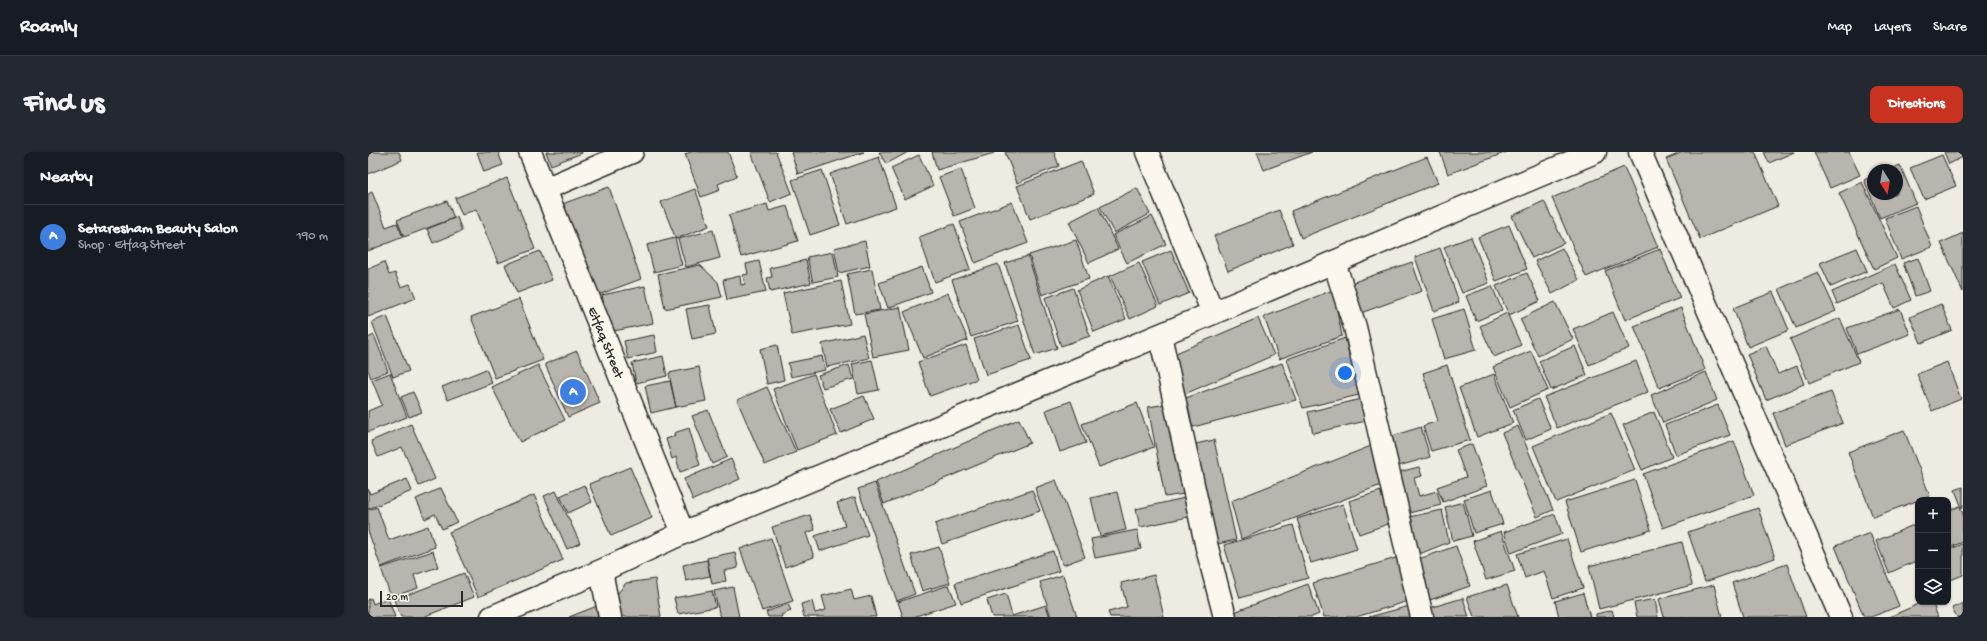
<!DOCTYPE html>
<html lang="en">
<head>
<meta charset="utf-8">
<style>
	body { margin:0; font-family:"Gochi Hand",sans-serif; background:#242831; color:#f1f3f6 }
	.controls { position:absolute; right:12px; bottom:12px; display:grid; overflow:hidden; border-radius:8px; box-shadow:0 1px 3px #0004 }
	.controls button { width:36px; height:36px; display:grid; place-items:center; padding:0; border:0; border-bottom:1px solid #363941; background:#171b24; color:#f1f3f6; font:20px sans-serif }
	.compass { position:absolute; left:1499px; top:12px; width:36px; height:36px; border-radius:50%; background:#171b24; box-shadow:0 1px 3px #0004; rotate:169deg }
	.scale { position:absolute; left:12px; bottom:10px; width:83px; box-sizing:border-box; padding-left:4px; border:2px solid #2b2b2b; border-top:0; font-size:11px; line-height:14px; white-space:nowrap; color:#2b2b2b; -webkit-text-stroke:3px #fbf7ec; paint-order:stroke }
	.you { position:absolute; left:977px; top:221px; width:14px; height:14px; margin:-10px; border:3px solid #fff; border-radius:50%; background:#1a73e8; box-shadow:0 0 0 6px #1a73e833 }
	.badge { display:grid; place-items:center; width:26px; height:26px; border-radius:50%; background:#c8321e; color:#fff; font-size:13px; font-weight:700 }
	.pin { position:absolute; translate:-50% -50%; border:2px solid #fff; box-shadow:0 1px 4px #0006 }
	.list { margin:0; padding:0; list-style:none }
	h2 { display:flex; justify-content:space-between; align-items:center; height:52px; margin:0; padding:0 16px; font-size:17px }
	h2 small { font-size:13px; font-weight:400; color:#9ea1a6 }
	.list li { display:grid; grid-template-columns:26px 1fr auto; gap:12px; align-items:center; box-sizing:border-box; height:64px; padding:0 16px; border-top:1px solid #363941 }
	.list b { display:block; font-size:15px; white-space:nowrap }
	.list p { margin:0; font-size:13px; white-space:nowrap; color:#9ea1a6 }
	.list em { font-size:13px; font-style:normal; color:#9ea1a6 }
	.icon { flex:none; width:22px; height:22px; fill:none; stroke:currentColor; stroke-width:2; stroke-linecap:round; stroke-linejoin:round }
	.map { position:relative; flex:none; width:1595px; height:465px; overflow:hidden; border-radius:8px }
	header { display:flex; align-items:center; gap:24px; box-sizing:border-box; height:56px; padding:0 20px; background:#171b24; border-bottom:1px solid #363941 }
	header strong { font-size:19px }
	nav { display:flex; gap:22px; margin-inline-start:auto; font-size:14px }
	.intro { display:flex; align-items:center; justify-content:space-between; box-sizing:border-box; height:96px; padding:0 24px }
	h1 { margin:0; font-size:28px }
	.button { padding:10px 18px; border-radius:8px; background:#c8321e; color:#fff; font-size:14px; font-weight:700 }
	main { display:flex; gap:24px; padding:0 24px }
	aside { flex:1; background:#171b24; border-radius:8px; box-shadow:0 1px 3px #0004 }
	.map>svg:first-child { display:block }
</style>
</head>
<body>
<header>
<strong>Roamly</strong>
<nav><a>Map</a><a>Layers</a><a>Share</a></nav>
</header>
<div class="intro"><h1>Find us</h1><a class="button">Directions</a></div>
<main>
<aside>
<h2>Nearby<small></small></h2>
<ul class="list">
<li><span class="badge" style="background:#3f7fe0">A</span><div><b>Setaresham Beauty Salon</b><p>Shop · Etfaq Street</p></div><em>190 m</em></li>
</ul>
</aside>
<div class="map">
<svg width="1595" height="465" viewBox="0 0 1595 465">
	<rect width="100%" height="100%" fill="#eeebe0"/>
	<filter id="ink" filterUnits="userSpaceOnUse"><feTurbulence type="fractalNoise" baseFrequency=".025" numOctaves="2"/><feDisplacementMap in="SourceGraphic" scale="8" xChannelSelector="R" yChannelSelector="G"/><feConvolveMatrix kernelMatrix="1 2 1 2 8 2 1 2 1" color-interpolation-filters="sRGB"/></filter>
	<g filter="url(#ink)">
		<path fill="#b8b5ae" stroke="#2b2b2b" d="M0,0H31L34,8L0,22Z
			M109,0H130L135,13L116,20Z
			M178,0H214V1L183,13Z
			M323,0H360L369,24L350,32L352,38L333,45L317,2Z
			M383,0H408L424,41L402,50Z
			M423,0H496L430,22Z
			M511,0H540L518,12Z
			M564,0H626V1L569,18Z
			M637,0H686L691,14L649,31Z
			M889,0H944L896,18Z
			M1072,0H1139L1080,22Z
			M1315,0H1387L1410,54L1332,87L1298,7Z
			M1396,0H1426L1401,11Z
			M1446,0H1481L1492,23L1462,36Z
			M1576,0H1595V5L1581,12Z
			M551,3L565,34L537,47L523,16Z
			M1574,3L1588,34L1556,47L1542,16Z
			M511,5L528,55L479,72L462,22Z
			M1059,5L1070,31L933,86L923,59Z
			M713,9L726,42L662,67L649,34Z
			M1532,13L1548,51L1512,66L1496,28L1505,24V42H1529V18H1519Z
			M1256,15L1290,95L1218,125L1184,46Z
			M593,17L607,56L586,64L571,25Z
			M454,18L472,73L442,83L424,28Z
			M139,26L167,97L130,111L108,57L94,63L87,46Z
			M1494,30L1529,106L1506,117L1471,41Z
			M241,35L273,127L227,144L194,52Z
			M769,36L782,62L746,81L732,55Z
			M327,37L341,74L308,87L293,50Z
			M4,40L18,75L29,71L35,85L0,99V42Z
			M79,49L86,66L36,85L29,68Z
			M1176,49L1196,91L1164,106L1144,64Z
			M644,50L660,91L607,111L592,70Z
			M399,52L401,59L419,54L430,89L373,105L361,63Z
			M1548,54L1564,95L1533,107L1517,66Z
			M730,55L750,97L721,111L701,70Z
			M911,58L925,92L860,119L846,84Z
			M784,64L798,92L759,111L745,83Z
			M89,65L94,79L65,91L59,77Z
			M586,72L602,117L567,130L551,85Z
			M1141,73L1159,117L1128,129L1110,85Z
			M345,78L352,106L318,115L310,87Z
			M1595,81V140L1573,91Z
			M1103,85L1121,131L1094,141L1076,95Z
			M307,86L314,113L286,120L279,93Z
			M708,88L721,127L674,143L661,103Z
			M497,89L502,114L471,121L466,96Z
			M1072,96L1091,150L1066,159L1047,105Z
			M1194,96L1211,128L1184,142L1167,109Z
			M1489,96L1499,119L1463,135L1452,111Z
			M1292,97L1312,146L1257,168L1237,119Z
			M803,98L821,141L792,153L774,110Z
			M172,99L184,128L149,141L137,113Z
			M465,100L470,125L445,130L439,105Z
			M660,104L689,196L667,203L637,111Z
			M1550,106L1562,139L1547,144L1535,111Z
			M438,108L443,131L402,140L399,126L404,125L402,116Z
			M391,109L398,140L359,148L355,128L372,124L373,133L377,132L375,123L380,122L378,112Z
			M16,110L21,123L27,121L33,135L42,132L48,146L0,165V117Z
			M1044,110L1054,139L990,162L980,132Z
			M771,111L790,154L762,167L742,124Z
			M630,112L650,169L603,185L584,128Z
			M1527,112L1543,148L1526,156L1515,131L1469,152L1464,140Z
			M332,113L350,130L354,145L297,157L290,122Z
			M554,115L563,140L520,156L511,131Z
			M504,117L512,158L487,162L479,122Z
			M1450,120L1468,159L1428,176L1411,137Z
			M1159,121L1172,149L1141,163L1128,134Z
			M740,124L758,167L726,180L709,138Z
			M473,129L482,172L424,183L415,141Z
			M277,134L285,171L241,180L234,143Z
			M1124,134L1134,158L1108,169L1098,144Z
			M705,136L722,184L693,194L677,146Z
			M965,138L974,184L911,207L896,165Z
			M1405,140L1421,178L1380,195L1365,156Z
			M580,141L600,188L555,206L536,160Z
			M151,147L175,208L127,226L103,165Z
			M1187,150L1205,187L1170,204L1152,167Z
			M1573,152L1584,178L1553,191L1542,165Z
			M342,153L348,182L324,187L318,157Z
			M532,155L541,198L505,205L496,162Z
			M1313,156L1337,218L1291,236L1266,174Z
			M1096,157L1108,198L1076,207L1064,167Z
			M1532,157L1542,182L1489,202L1479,176Z
			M1245,160L1261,196L1221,213L1205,177Z
			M1139,161L1153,193L1126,205L1112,174Z
			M19,164L41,219L25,225L4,170Z
			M890,166L906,203L810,245L801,204Z
			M1472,166L1491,210L1441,231L1422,187Z
			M651,173L663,208L618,223L606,187Z
			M495,182L501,206L459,215L454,192Z
			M6,183L20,219L3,226L0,218V186Z
			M286,183L289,200L260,207L256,189Z
			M977,186L991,243L935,256L919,207Z
			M409,193L416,228L399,232L392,197Z
			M598,193L609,227L562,244L550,210Z
			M1207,194L1219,223L1183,238L1171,209Z
			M1398,194L1410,222L1429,214L1436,232L1398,248L1379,202Z
			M209,199L232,251L200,265L177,212Z
			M1163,199L1180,238L1142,255L1125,215Z
			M295,204L299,224L268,231L264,211Z
			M454,204L457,218L423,225L420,211Z
			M504,208L511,238L490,242L484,212Z
			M1268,209L1280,240L1189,276L1176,245Z
			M1579,210L1593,247L1564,259L1549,222Z
			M914,211L928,248L825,275L815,247Z
			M170,213L197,268L152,290L124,235Z
			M481,213L485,227L455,236L450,223Z
			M1079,213L1102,288L1063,299L1055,274L1070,269L1055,221Z
			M331,215L338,249L308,255L301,221Z
			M118,217L124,231L80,248L74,235Z
			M1338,220L1349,248L1295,271L1283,243Z
			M22,221L39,265L0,280V259L14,253L4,228Z
			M446,222L469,283L429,298L405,237Z
			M1126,222L1145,271L1109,285L1091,236Z
			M302,229L308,255L283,261L277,234Z
			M399,235L428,300L397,313L369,248Z
			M45,240L54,260L41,265L33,245Z
			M1463,240L1475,271L1417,293L1405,261Z
			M496,244L506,267L473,281L462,257Z
			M993,247L998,269L945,281L940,260Z
			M1170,247L1183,277L1158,288L1145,258Z
			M703,249L718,291L692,300L678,258Z
			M769,251L786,295L731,315L714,272Z
			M805,251L822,341L797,345L780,255Z
			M1350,253L1362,283L1308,303L1297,273Z
			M340,258L359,305L344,312L324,264Z
			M1286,260L1304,305L1274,318L1255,273Z
			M1243,261L1267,318L1188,350L1165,294Z
			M651,267L662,291L516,352L508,330Z
			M43,272L67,327L51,334L34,295L10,305L3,289Z
			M1150,274L1185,358L1169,365L1134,281Z
			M1053,275L1062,305L1027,315L1018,286Z
			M321,276L332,313L312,320L308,305L304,307L298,287L307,284L306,281Z
			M1536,278L1562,344L1505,365L1480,300Z
			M846,288L868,388L845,393L823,293Z
			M1366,289L1386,343L1295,376L1275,322Z
			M1104,292L1119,334L1075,350L1069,335L1098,325L1088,298Z
			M1003,294L1013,333L873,387L863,349Z
			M363,307L372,327L325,348L316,327Z
			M262,315L284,366L243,384L221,332Z
			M1051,315L1054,324L1046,326L1051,344L1069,339L1073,353L1041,361L1031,320Z
			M39,327L44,339L0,357V337L2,342Z
			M688,328L717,405L695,413L667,336Z
			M1267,328L1283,378L1213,400L1197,350Z
			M507,331L547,442L529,449L490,337Z
			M216,333L224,350L200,361L192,344Z
			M1595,335V355L1594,356L1587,338Z
			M73,336L89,370L74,377L67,362L57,367L48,347Z
			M664,338L672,359L574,392L567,372Z
			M1124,338L1135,372L1106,381L1096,347Z
			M188,339L212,391L199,397L176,344Z
			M1013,339L1023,371L991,382L981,349Z
			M749,340L758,378L732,384L723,346Z
			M166,343L195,408L110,445L81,380Z
			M487,345L500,383L452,399L447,384L477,374L469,351Z
			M821,345L825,364L772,375L768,357Z
			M1095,350L1104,384L1085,389L1077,355Z
			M975,352L989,397L943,411L929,367Z
			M1592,354L1595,362V390L1580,396V359Z
			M9,355L21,388L60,374L67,395L13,415L0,379V358Z
			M1390,356L1407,406L1337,430L1320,380Z
			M1074,358L1081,390L1049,403L1041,365Z
			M1187,362L1194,382L1143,401L1136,380Z
			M442,363L447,378L438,381L446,405L417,415L404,375Z
			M1550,371V408L1521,421L1508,389Z
			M925,373L940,426L872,446L856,393Z
			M769,378L773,397L727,406L723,387Z
			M1133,379L1147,419L1118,428L1105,389Z
			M1502,381L1531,454L1503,465H1496L1467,394Z
			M403,386L425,449L394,459L372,397Z
			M1199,387L1215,436L1185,446L1176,419L1157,426L1149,402Z
			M1314,390L1324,433L1231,457L1221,414Z
			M1595,392V423L1580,429V398Z
			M1088,394L1102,434L1062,448L1048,408Z
			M571,395L582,431L554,439L543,403Z
			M65,399L70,415L46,423L50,436L23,445L13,416Z
			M685,399L691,419L593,451L587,431Z
			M367,400L370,416L356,419L358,429L344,432L339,406Z
			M1031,405L1044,448L988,465H956L945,431Z
			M339,408L342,424L318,429L315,413Z
			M1419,412L1438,465H1375L1364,431Z
			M96,421L106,445L55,465H33L26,448Z
			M695,423L709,465H683L672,430Z
			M786,423L796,465H742L740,460L759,455L753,431Z
			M287,427L293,465H249L246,446L258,431Z
			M940,432L951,462L944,465H862L861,462Z
			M581,433L588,451L545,465H535L530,450Z
			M1139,433L1150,465H1106L1099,445Z
			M1346,433L1354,465H1296L1291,447Z
			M365,435L371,465H352L346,439Z
			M483,437L486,448L503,444L508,465H436L433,452L444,449L447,461L458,458L454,444Z
			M344,439L348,455L310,462L306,446Z
			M1215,441L1222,465H1191L1187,449Z
			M638,442L644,464L678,453L682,465H624L619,448Z
			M3,446L5,452L20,446L27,465H0V448Z
			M1095,446L1101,465H1064L1061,456Z
			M1287,447L1290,465H1269L1266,451Z
			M1555,450H1564L1570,465H1521Z
			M1595,451V465H1589L1584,456Z
			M420,452L423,459L413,463L414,465H400L398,460Z
			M1045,453L1048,465H1001Z
			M229,454L232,465H201Z
			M1244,458L1246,465H1228V462Z"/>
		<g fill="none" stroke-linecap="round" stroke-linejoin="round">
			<g stroke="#2b2b2b" stroke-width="25">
				<path id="minor" d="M162,0L315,381
					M779,0L845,161
					M1272,0L1473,465
					M177,37L264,0
					M966,110L987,175L1054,465
					M792,183L839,396L857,465
					M233,419L242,465
					M124,465L233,419L315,381L845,161L1227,0"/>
			</g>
			<use href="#minor" stroke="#fbf7ec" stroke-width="22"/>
		</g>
	</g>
	<g text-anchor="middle" stroke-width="3" stroke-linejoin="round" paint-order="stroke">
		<g font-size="14" fill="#2b2b2b" stroke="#fbf7ec">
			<text transform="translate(239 190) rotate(68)" y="5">Etfaq Street</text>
		</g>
	</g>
</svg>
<div class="controls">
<button>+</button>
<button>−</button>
<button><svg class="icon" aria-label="layers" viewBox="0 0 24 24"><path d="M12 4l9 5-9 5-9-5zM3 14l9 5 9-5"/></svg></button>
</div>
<svg class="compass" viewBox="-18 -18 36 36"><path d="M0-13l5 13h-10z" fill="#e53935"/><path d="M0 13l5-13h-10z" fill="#9ea1a6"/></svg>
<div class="scale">20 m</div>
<div class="you"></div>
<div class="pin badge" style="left:205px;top:240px;background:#3f7fe0">A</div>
</div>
</main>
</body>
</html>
